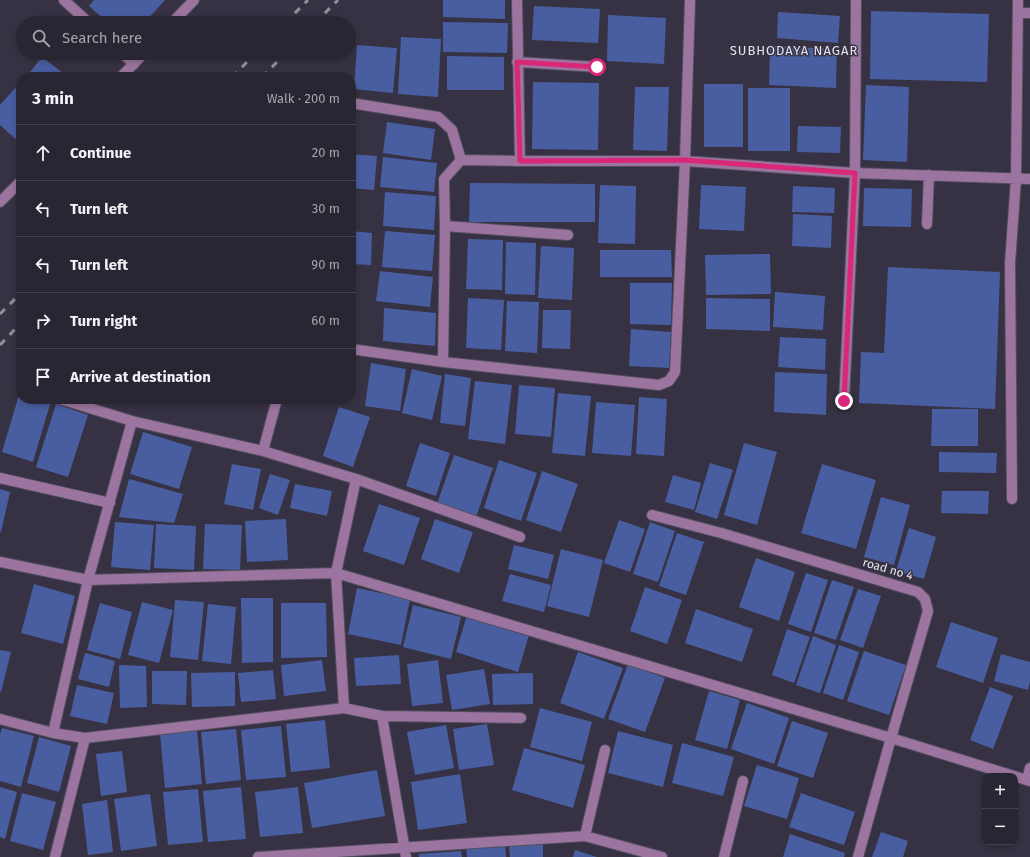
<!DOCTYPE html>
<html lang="en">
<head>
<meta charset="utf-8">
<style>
	body { margin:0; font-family:"Fira Sans",sans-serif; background:#34323e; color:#f1f3f6 }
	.controls { position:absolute; right:12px; bottom:12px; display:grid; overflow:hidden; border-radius:8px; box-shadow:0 2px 6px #0003 }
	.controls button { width:36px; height:36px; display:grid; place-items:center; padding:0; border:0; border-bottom:1px solid #44434d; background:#282632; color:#f1f3f6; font:20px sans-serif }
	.stop { position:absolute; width:12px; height:12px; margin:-9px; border:3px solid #db2777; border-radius:50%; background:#fff }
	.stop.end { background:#db2777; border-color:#fff; box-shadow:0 1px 4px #0008 }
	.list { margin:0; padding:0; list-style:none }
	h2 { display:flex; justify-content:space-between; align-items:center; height:52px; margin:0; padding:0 16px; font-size:17px }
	h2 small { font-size:13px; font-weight:400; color:#a5a5ac }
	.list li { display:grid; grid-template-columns:26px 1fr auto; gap:12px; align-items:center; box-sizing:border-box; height:56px; padding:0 16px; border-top:1px solid #44434d }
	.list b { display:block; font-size:15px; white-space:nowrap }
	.list em { font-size:13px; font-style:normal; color:#a5a5ac }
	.icon { flex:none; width:22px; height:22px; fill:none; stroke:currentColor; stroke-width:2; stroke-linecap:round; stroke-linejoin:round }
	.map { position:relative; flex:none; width:1030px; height:857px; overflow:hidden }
	.search { position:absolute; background:#282632; box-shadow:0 2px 6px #0003; left:16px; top:16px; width:340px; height:44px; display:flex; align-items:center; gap:10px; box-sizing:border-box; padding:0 14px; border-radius:22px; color:#a5a5ac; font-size:15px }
	.panel { position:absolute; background:#282632; box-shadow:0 2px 6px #0003; left:16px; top:72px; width:340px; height:332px; border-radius:16px }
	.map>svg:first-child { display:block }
</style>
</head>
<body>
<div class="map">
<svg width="1030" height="857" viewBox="0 0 1030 857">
	<rect width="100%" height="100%" fill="#363243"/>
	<path fill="#495ea1" d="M94,0H165L144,23H108L89,6Z
		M443,0H505V19L443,17Z
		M534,6L600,9L598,43L532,40Z
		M871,11L989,14L987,82L870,79Z
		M778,12L840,16L838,43L777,38Z
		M608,15L666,18L664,64L607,61Z
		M76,16L83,23H70Z
		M443,22L508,23L507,53L443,52Z
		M401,37L441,39L438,97L398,94Z
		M357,45L397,48L393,93L354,89Z
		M770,46L837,49L836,88L769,85Z
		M447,56L504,57V90H447Z
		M42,57L68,77H26Z
		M533,82L599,83L598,150L532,149Z
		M704,84H743V147H704Z
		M866,85L909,87L907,162L863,160Z
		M16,87L21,92V144L0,125V105Z
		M635,87H669L667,151L633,150Z
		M748,88H790V151H748Z
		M387,122L435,129L431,160L383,153Z
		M798,126L841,127L840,153L797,152Z
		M351,154L377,156L374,190L351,188Z
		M383,157L437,163L434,192L380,187Z
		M470,183L595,184V222H469Z
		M600,185L636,186L635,244L598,243Z
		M701,185L746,187L744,231L699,229Z
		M793,186L835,188L834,213L792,212Z
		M864,188L912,189L911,227L863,226Z
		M385,192L436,196L434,230L383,226Z
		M793,214L832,216L831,248L792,246Z
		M351,231L372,233L371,265L351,264Z
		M385,231L435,235L432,271L382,267Z
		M468,239L503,240L502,290L466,289Z
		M506,242L536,243L535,295L505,294Z
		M541,246L574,248L572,300L538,298Z
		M600,250H671L672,277H600Z
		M770,254L771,294L706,295L705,255Z
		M888,267L1000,272L995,409L859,403L861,352L884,353Z
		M380,271L433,277L430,307L376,301Z
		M630,283H672L671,325L630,324Z
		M775,292L825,296L823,330L773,327Z
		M468,298L504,300L501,350L466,348Z
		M706,298L770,299V331L706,329Z
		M507,301L539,302L537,353L505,351Z
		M351,306L355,307L352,326H351Z
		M384,308L436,313L435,346L383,341Z
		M543,310H571L570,349L542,348Z
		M631,329L671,332L669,368L629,366Z
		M780,337L826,339L825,370L778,367Z
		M371,363L406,369L400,411L365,406Z
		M412,369L442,376L432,420L402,413Z
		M775,372L827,374L826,415L774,412Z
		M445,374L471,378L465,426L440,423Z
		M475,381L512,385L505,444L468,439Z
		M519,385L555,388L551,437L515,434Z
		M558,393L591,396L585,456L552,453Z
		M19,395H21V399H33L50,404L33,462L2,452Z
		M639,397L667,399L664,456L636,454Z
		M596,402L635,405L631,456L592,453Z
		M56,404L88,415L68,477L36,467Z
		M339,407L370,417L353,467L323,456Z
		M932,409H978V446H931Z
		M143,432L192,447L179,489L130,474Z
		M420,443L450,453L436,496L406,486Z
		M744,443L777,452L757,525L724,515Z
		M939,452L997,453L996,473L939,472Z
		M454,455L493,468L476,517L437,504Z
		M499,460L537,473L521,521L484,508Z
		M710,463L733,470L717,519L695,512Z
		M232,464L261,469L253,510L224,504Z
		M822,464L876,480L856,549L801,533Z
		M542,471L578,484L561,532L526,520Z
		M270,474L290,480L278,515L259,508Z
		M673,475L701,483L694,510L665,502Z
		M129,479L183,494L174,523L119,517Z
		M295,484L332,491L327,516L290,508Z
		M0,489L10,492L1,532H0Z
		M942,491H989L988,514L941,513Z
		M881,497L910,505L894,565L864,557Z
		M379,504L420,518L404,565L363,551Z
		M286,519L288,560L247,562L245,521Z
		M435,519L473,532L459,573L421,559Z
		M619,520L645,529L630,572L604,563Z
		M115,522L154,525L150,570L111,567Z
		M650,522L675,531L658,582L633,574Z
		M156,524L196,526L194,570L154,568Z
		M205,524L242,525L240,570L203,569Z
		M909,528L936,537L924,579L896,571Z
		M677,533L704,542L686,595L659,586Z
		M514,545L554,555L548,579L508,569Z
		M561,549L603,560L589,617L547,606Z
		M756,558L795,572L779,621L739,607Z
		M806,573L828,580L811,632L788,624Z
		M510,574L551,585L544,612L502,601Z
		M832,580L854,587L836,640L814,633Z
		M34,584L75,596L63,644L21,633Z
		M645,587L682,600L667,644L630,631Z
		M357,588L410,599L401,645L348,634Z
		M858,589L881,596L863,648L840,640Z
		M241,598H273V662L242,663Z
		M175,600L204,602L198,660L170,657Z
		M142,602L173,610L159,663L128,655Z
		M100,603L132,612L120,659L87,650Z
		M281,603H326L327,657L281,658Z
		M208,604L236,607L231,664L202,661Z
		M413,605L461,617L451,659L403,647Z
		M696,609L753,629L742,662L685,643Z
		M467,615L529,635L518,672L456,652Z
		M951,622L998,638L983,683L936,667Z
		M787,629L810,637L794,683L772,675Z
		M813,636L836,645L820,693L796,685Z
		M839,645L859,652L843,700L823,693Z
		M0,650L11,652L1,692H0Z
		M864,651L906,665L889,715L847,701Z
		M578,652L623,668L604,719L560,703Z
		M85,653L115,661L109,687L78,679Z
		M1001,654L1030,662V681L1028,690L994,681Z
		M399,655L401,684L356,686L354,658Z
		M322,660L326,691L284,696L281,665Z
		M438,660L443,703L412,706L407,664Z
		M628,664L665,678L645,732L608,719Z
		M119,665L146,666L147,707L120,708Z
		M484,669L490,704L452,710L446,675Z
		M273,670L276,699L241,702L238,673Z
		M152,671H187L186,705L152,704Z
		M235,672V706L192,707L191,673Z
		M533,673V704L493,705L492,674Z
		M77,685L114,693L107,724L70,716Z
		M990,687L1013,696L993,749L970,740Z
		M709,691L740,700L727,749L695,740Z
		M747,703L789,718L774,764L731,749Z
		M540,708L592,722L582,761L530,747Z
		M325,720L330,768L291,772L286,724Z
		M792,721L828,733L813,778L777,766Z
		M487,724L494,765L459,770L453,729Z
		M446,725L454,768L415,775L407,732Z
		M281,726L286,777L246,780L241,730Z
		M2,728L34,736L21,787L0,781V734Z
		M236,729L241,780L206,784L201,732Z
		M197,730L202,784L165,788L160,734Z
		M618,731L673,745L663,787L608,773Z
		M39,737L71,746L59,792L27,783Z
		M682,743L734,757L723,796L672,783Z
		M524,748L585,765L573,808L512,790Z
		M122,751L127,792L101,796L96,754Z
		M757,765L799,778L787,819L744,806Z
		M377,770L385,816L312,828L304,783Z
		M460,774L467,823L418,830L411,782Z
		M0,787L17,792L5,839L0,837Z
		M241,787L246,839L208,842L203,791Z
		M298,787L303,833L260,837L255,792Z
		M198,789L203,842L168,845L163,792Z
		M22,793L56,802L43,850L10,841Z
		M801,793L855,812L844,845L789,827Z
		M150,794L157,846L121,851L114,799Z
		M107,800L113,852L88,855L82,804Z
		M881,832L908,841L903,857H872Z
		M790,834L845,853L844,857H783Z
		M543,842V857H510L509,844Z
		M505,843L506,857H467L466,846Z
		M575,850L597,857H573Z
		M461,851L462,857H419V854Z"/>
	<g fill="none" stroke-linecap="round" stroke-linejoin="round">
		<g stroke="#524e5f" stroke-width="12">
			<path id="minor" d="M64,0L89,23
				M517,0L520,161
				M1018,13H1030
				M172,23L194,0
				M122,53L134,64
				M517,62L597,67
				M121,77L144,53
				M351,103L438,117L452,130L461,160
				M0,202L21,181
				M927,224L929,175
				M445,226L568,235
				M351,349L443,362L659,385L669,381L675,372L685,161L690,0
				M443,362L445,226L444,179L461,160L520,161H685L855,173L1030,179
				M60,399L132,421L263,451L356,479L520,537
				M844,401L855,173L856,0
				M263,451L277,399
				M0,478L110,503
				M356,479L336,573L344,708L382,716L406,857
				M1012,499L1010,263L1016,179L1018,0
				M652,515L721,533L918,592L925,599L928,611L891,738L858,857
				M0,562L88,580L336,573L891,738L1030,781
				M382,716L521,718
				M0,719L53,733L85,738L344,708
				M53,733L88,580L132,421
				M1027,780L1030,768
				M585,836L605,750
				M55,857L85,738
				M258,857L585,836L662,857
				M724,857L743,781"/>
		</g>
		<use href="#minor" stroke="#9b759f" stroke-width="10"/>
		<path stroke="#928f9d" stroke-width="3" stroke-dasharray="7 7" stroke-linecap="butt" d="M285,23L308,0
			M315,23L338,0
			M232,77L256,53
			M262,77L286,53
			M0,314L21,293
			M0,345L21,323"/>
	</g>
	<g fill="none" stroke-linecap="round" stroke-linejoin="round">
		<path stroke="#db2777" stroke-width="5" d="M597,67L517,62L520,161L685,160L855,173L844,401"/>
	</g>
	<g text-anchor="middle" stroke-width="3" stroke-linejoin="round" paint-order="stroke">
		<g font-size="12" fill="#e6e4ef" stroke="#363243">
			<text transform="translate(888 569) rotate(16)" y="4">road no 4</text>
		</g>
		<g font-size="13" letter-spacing="1" fill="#e6e4ef" stroke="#363243">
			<text x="794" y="55">SUBHODAYA NAGAR</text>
		</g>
	</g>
</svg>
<div class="controls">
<button>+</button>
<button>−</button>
</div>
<div class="stop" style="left:597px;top:67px"></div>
<div class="stop end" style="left:844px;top:401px"></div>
<div class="search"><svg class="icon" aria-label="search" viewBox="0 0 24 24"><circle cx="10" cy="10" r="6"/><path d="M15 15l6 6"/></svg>Search here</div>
<section class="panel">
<h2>3 min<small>Walk · 200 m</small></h2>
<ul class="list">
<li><svg class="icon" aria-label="ahead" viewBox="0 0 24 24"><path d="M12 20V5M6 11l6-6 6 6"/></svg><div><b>Continue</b></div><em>20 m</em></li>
<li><svg class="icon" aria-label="left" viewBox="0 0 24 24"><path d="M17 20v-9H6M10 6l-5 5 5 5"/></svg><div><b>Turn left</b></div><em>30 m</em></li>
<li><svg class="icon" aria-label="left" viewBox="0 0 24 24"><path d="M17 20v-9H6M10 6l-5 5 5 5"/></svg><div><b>Turn left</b></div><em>90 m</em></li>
<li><svg class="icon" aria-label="right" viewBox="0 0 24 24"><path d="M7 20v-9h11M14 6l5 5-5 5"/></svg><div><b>Turn right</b></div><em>60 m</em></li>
<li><svg class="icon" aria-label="arrive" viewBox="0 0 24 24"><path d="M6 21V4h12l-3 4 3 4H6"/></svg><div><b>Arrive at destination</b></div></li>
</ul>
</section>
</div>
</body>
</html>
